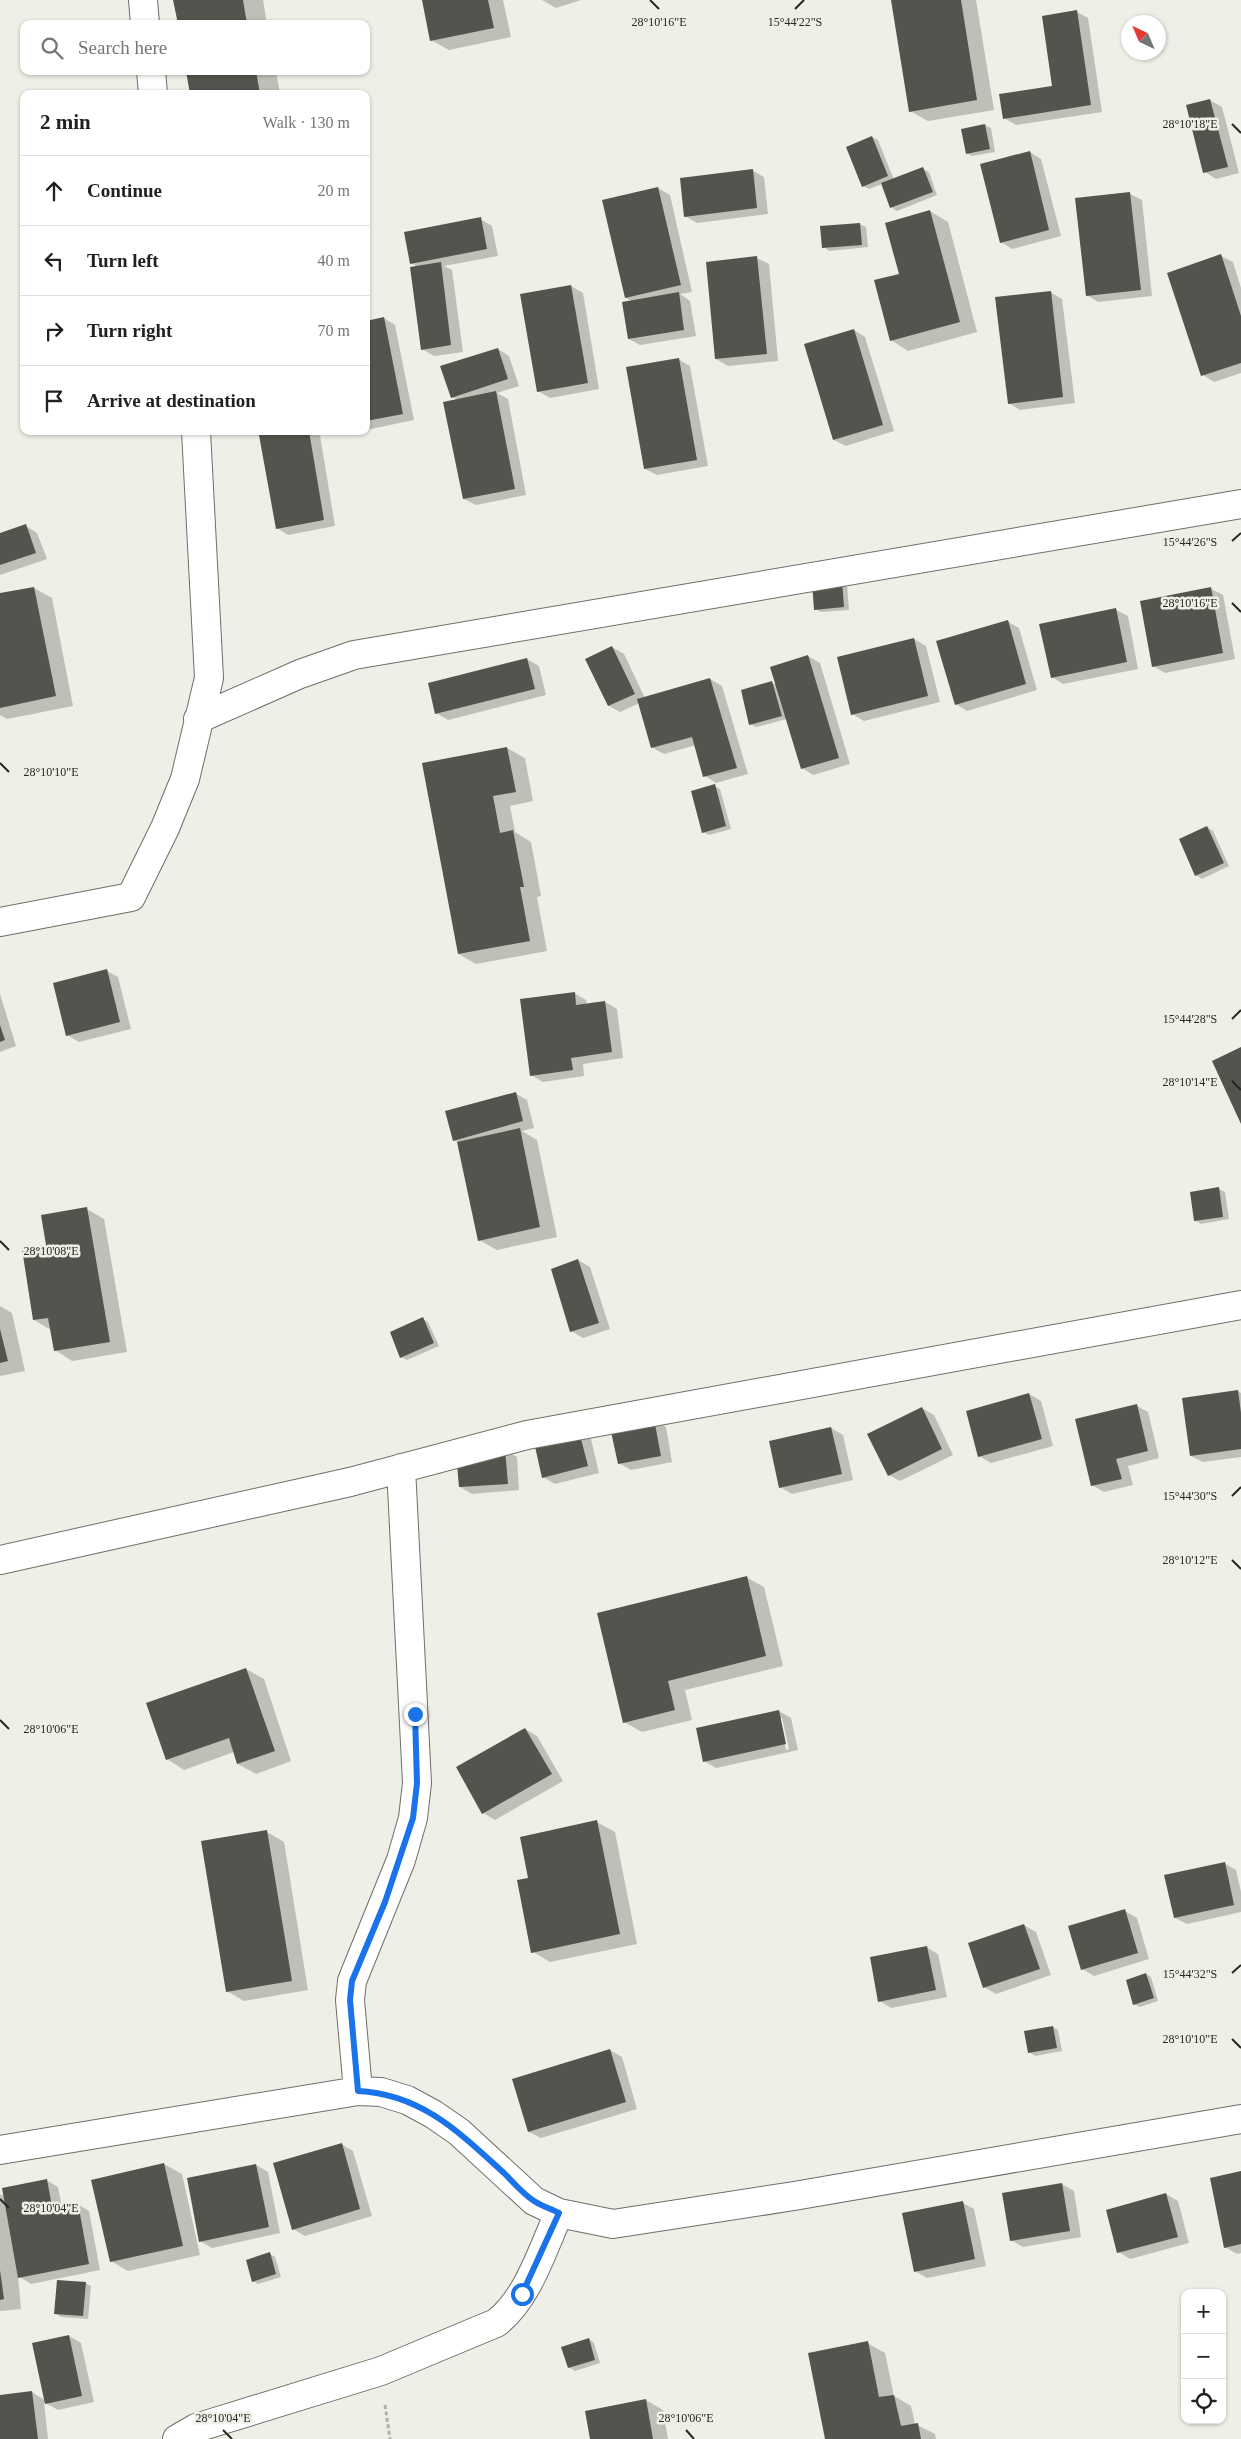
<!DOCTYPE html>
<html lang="en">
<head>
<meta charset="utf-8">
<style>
	body { margin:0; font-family:Georgia,serif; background:#f6f6f6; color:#202124 }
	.controls { position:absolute; right:15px; bottom:15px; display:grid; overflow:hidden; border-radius:10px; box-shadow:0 1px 4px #0004 }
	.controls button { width:45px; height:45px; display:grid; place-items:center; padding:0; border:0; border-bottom:1px solid #e0e0e0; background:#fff; color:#202124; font:25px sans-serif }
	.compass { position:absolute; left:1121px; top:15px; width:45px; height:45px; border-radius:50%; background:#fff; box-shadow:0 1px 4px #0004; rotate:316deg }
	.stop { position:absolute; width:15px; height:15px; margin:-11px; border:4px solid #1a73e8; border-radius:50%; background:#fff }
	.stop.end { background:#1a73e8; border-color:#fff; box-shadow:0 1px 5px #0008 }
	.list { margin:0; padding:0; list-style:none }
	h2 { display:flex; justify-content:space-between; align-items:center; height:65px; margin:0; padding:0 20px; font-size:21px }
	h2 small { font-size:16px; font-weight:400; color:#757577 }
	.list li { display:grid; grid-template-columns:32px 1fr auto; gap:15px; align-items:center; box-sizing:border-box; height:70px; padding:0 20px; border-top:1px solid #e0e0e0 }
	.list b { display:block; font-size:19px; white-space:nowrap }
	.list em { font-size:16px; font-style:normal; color:#757577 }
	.icon { flex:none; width:28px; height:28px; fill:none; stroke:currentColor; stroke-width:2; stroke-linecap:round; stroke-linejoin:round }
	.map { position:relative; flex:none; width:1241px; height:2439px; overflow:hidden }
	.search { position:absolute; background:#fff; box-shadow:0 1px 4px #0004; left:20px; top:20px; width:350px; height:55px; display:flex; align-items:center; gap:12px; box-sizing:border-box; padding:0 18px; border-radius:10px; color:#757577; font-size:19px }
	.panel { position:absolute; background:#fff; box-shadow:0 1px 4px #0004; left:20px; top:90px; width:350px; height:345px; border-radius:10px }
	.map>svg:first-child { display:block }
</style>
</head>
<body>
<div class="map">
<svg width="1241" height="2439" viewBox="0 0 1241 2439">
	<rect width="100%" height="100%" fill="#efefe7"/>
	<path fill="#0003" fill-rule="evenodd" d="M175,0H263L267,24H179Z
		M423,0H503L511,37L449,50L431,40Z
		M542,0H581L556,8Z
		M892,0H976L994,110L928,121L910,111Z
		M1077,12L1088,18L1102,112L1016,125L1004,118L1054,87Z
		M188,71H276L280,94H192Z
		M1210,100L1222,107L1239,173L1216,179L1205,172L1188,106Z
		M985,125L991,128L995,152L972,156L967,153Z
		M872,137L878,140L894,180L923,169L929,172L937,195L897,211L891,207L882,184L869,189L863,186Z
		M1030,152L1041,159L1061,236L1012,249L1001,242Z
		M753,171L764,177L768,214L697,223L685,216Z
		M658,188L670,195L692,292L680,294L690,301L696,336L640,345L629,339L633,302L626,298Z
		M1130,194L1142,200L1152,296L1098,302L1087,295Z
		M930,211L948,222L977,332L908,351L891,340Z
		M480,219L492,226L498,256L444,266L452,270L463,352L434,356L422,349L418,267L411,263Z
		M860,224L866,227L868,247L829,251L824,247Z
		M1221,256L1233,262L1241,288V373L1214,382L1203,375Z
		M757,258L769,264L778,361L728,366L716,359Z
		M571,286L583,293L599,389L550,398L538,391Z
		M1050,292L1062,299L1075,403L1020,410L1009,403Z
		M384,318L395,325L414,420L366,430V322Z
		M854,330L865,337L894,431L846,446L834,440L805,345Z
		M498,349L509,356L519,386L497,393L508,399L526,495L476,505L464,499L458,400L452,397Z
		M678,359L690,366L708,466L657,475L645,469Z
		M290,431H314L320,435L335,526L288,535L277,528Z
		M26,526L37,533L47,559L0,575V534Z
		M842,581L847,584L849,610L821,612L815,609Z
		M34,588L52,598L73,706L7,719L0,715V595Z
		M1211,589L1223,595L1235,659L1165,673L1153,666Z
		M1116,610L1128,616L1138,669L1063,684L1052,677Z
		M1007,621L1019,628L1037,690L967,711L956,704Z
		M914,639L926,646L940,702L864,721L852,714Z
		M612,647L624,654L645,698L710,679L722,686L748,774L716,783L705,776L696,745L664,754L653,748L640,703L620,712L609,706Z
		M808,656L820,663L850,764L813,775L802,768L787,719L756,727L750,724L772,683L777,685Z
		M527,659L539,666L546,695L448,720L436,713Z
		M507,748L525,758L533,801L510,806L515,832L531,842L541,896L537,897L547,951L476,964L459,954L424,764Z
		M714,786L720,789L731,829L709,835L703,832Z
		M1207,827L1213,831L1229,866L1202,879L1196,875Z
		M107,971L118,977L131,1029L79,1042L67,1035Z
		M574,993L586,1000L587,1005L605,1002L617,1009L623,1058L583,1064L584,1076L543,1082L531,1075Z
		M0,994L16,1046L0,1052Z
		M515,1093L527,1100L534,1128L522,1131L537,1140L557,1237L497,1250L479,1240L459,1143L454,1140Z
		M1219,1189L1225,1192L1229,1219L1201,1224L1195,1220Z
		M87,1209L104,1219L127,1352L72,1361L55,1350L51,1330L34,1320L47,1246Z
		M578,1260L590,1267L610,1329L583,1338L571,1331Z
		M0,1306L12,1313L25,1371L0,1376Z
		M423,1319L428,1322L439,1346L407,1360L401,1357Z
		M1238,1391L1241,1393V1457L1203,1462L1191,1456Z
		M1029,1394L1041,1401L1053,1446L991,1463L979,1456Z
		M1137,1406L1148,1412L1159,1458L1128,1466L1133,1485L1104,1492L1092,1485Z
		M922,1408L934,1415L953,1455L900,1481L889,1475Z
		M654,1420L666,1427L672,1462L631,1470L619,1463Z
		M831,1428L843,1435L853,1480L792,1494L780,1487L770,1442Z
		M579,1432L591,1439L599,1473L555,1484L543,1477Z
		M505,1450L517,1457L519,1490L472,1494L460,1487Z
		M746,1577L764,1587L783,1666L685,1690L692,1720L642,1732L624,1722Z
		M246,1669L264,1679L291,1761L256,1774L238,1764L234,1752L184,1770L167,1759Z
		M779,1711L791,1718L798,1750L716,1768L704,1761L697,1729ZM780,1718H782L789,1749L786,1750Z
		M525,1729L537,1736L563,1781L495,1820L483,1813Z
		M597,1822L615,1832L637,1944L550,1962L533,1952L530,1879Z
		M267,1832L284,1842L308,1990L244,2001L227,1991Z
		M1224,1863L1236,1870L1241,1892V1912L1187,1924L1175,1918Z
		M1125,1911L1137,1918L1149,1959L1094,1976L1082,1969Z
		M1024,1925L1036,1932L1051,1975L996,1994L984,1987Z
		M926,1947L938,1954L947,1997L891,2008L880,2001Z
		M1146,1974L1151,1977L1158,2001L1140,2007L1134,2004Z
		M1053,2027L1058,2030L1062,2051L1035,2056L1029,2052Z
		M610,2050L622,2057L637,2109L541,2138L529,2132Z
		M341,2144L353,2151L372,2216L305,2236L293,2229Z
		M164,2164L182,2174L200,2255L128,2271L111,2261Z
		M256,2165L268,2172L280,2233L212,2248L200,2241Z
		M1241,2173V2253L1237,2254L1225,2247Z
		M46,2180L58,2187L62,2207L77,2204L89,2211L100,2270L31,2284L18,2276L21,2309L0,2311V2194L5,2197Z
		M1062,2184L1074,2191L1081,2237L1023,2247L1011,2240Z
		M1166,2194L1178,2201L1189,2243L1130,2259L1119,2252Z
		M963,2203L974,2209L986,2266L927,2278L915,2271Z
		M270,2254L275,2257L281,2277L258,2284L253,2281Z
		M85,2283L91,2286L88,2319L61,2317L55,2313Z
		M69,2336L81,2343L94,2402L58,2410L44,2402L48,2439H0V2397L32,2392L46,2401Z
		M589,2339L594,2343L600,2363L575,2371L569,2367Z
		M867,2343L885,2353L894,2396L911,2406L915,2424L935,2434L936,2439H827Z
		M646,2400L663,2410L668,2439H592Z"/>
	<path fill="#54544e" d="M173,0H243L247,24H178Z
		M422,0H488L494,28L430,41Z
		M891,0H961L977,100L909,112Z
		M1077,10L1091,105L1003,119L999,94L1052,86L1042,16Z
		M186,71H256L260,94H190Z
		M1210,99L1228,167L1203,173L1186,105Z
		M985,124L990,149L966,154L961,129Z
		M872,136L888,176L862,187L846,147Z
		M1030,151L1049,230L1000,243L980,164Z
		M923,167L933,192L890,208L881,183Z
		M753,169L757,208L684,217L680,178Z
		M658,187L681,285L625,298L602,200Z
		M1130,192L1141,290L1086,296L1075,198Z
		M930,210L960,322L890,341L874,280L899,274L885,223Z
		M481,217L487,249L410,264L404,232Z
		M860,223L862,245L822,248L820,226Z
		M1221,254L1241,316V363L1201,376L1167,273Z
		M757,256L767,354L715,359L706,262Z
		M441,262L451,345L421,350L410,267Z
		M571,285L588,383L537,392L520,294Z
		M1051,291L1063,397L1008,404L995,297Z
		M679,292L684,330L628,339L622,302Z
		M384,317L403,414L366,421V321Z
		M854,329L883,425L833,440L804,344Z
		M498,348L508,379L451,398L440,366Z
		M679,358L697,460L644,469L626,367Z
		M496,391L515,489L463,499L443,402Z
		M283,431H309L324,520L276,529L259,435Z
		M26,524L36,553L0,565V533Z
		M842,580L844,607L814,610L812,582Z
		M34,587L56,696L0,708V593Z
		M1211,587L1223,653L1152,667L1140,601Z
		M1116,608L1127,662L1051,678L1039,624Z
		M1008,620L1026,684L955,705L936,641Z
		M914,638L928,696L851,715L837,657Z
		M612,646L635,694L608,706L585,659Z
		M808,655L839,758L801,769L770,667Z
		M527,658L535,689L435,714L428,683Z
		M710,678L737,768L703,777L692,737L651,748L637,699Z
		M772,681L782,716L749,725L741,690Z
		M507,747L516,792L493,796L500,833L513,830L524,887H520L530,941L458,954L422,763Z
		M715,784L726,826L702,833L691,791Z
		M1207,826L1224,863L1195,876L1179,839Z
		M107,969L120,1022L66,1036L53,983Z
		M575,992L576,1005L605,1001L612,1052L571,1058L573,1070L530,1076L520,999Z
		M0,1025L5,1040L0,1042Z
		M1241,1047V1124L1212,1061Z
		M516,1092L523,1121L453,1141L445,1111Z
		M520,1128L540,1227L478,1241L457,1142Z
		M1219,1187L1223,1217L1194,1221L1190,1192Z
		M87,1207L110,1342L54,1351L48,1318L33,1320L22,1249L46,1245L41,1215Z
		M578,1259L599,1323L570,1332L551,1269Z
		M423,1317L434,1343L400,1358L390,1332Z
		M0,1329L8,1361L0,1363Z
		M1238,1390L1241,1413V1449L1190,1456L1182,1398Z
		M1029,1393L1042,1439L978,1457L966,1411Z
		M1137,1404L1148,1451L1116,1459L1122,1479L1091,1486L1075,1419Z
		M922,1407L942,1449L888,1476L867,1434Z
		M654,1419L661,1456L618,1464L610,1427Z
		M831,1427L842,1474L779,1488L769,1441Z
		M579,1431L588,1466L542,1478L534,1442Z
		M505,1449L508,1484L459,1487L456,1453Z
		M747,1576L766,1656L668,1681L675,1710L623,1723L597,1613Z
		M246,1668L275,1751L237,1764L229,1738L166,1760L146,1703Z
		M779,1710L786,1744L703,1762L696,1728Z
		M525,1728L552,1774L482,1814L456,1767Z
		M597,1820L620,1934L531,1953L517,1880L528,1878L520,1837Z
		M267,1830L292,1981L226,1992L201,1841Z
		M1225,1862L1234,1905L1174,1918L1164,1875Z
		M1125,1909L1138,1953L1081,1970L1068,1926Z
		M1024,1924L1040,1969L983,1988L968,1943Z
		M927,1946L936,1990L878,2002L870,1957Z
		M1146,1973L1154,1998L1133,2005L1126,1980Z
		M1053,2026L1057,2048L1028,2053L1024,2031Z
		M610,2049L626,2102L528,2132L512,2079Z
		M342,2143L360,2209L292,2230L273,2163Z
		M164,2163L183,2246L110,2262L91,2180Z
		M256,2164L269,2227L199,2242L187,2178Z
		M1241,2171V2244L1224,2248L1210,2178Z
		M47,2179L52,2207L78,2203L89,2264L18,2278L2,2188Z
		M1062,2183L1070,2231L1010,2241L1002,2193Z
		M1166,2193L1178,2237L1117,2253L1106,2210Z
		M963,2201L975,2259L914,2272L902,2213Z
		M270,2252L276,2274L252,2282L246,2260Z
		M0,2270L4,2299L0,2300Z
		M57,2280L86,2282L83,2316L54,2314Z
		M69,2335L82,2396L45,2404L32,2343Z
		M589,2338L595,2360L568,2368L561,2347Z
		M868,2341L879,2397L894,2395L901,2426L918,2423L921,2439H825L808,2353Z
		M32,2391L38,2439H0V2395Z
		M646,2399L653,2439H590L585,2411Z"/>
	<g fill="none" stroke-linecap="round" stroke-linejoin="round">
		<g stroke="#6f6e68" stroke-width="30">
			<path id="minor" d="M143,0L145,24
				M151,71L153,94
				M198,719L300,674L354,655L1241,504
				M0,922L131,897L165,828L185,779L209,678L196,431
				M0,1560L350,1482L527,1435L1241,1305
				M358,2091L350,2000L352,1981L401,1860L413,1818L417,1783L401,1468
				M0,2150L358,2091L381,2092L407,2100L433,2114L459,2132L534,2201L559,2213L613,2224L794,2196L1241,2119
				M177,2439L196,2428L381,2371L496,2323C528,2299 543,2248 559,2213"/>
		</g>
		<path stroke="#b1b1ab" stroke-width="3" stroke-dasharray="4 2.5" stroke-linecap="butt" d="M385,2405L390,2439"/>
		<use href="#minor" stroke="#fff" stroke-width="28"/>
	</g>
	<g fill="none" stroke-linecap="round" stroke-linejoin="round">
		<path stroke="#1a73e8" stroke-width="6" d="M415,1714L417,1783L413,1818L385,1902L352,1981L350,2000L358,2091C421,2094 459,2132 504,2173C513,2182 523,2194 534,2201C542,2206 551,2209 559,2213L522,2294"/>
	</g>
	<path fill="none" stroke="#272724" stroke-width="2" d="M650,0L659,9M795,9L804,0M1232,124L1241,133M1232,541L1241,533M1232,603L1241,612M0,763L9,772M1232,1019L1241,1010M1232,1081L1241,1090M0,1241L9,1250M1232,1496L1241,1487M1232,1560L1241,1569M0,1720L9,1729M1232,1973L1241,1965M1232,2039L1241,2048M0,2199L9,2208M223,2430L232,2439M686,2430L694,2439"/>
	<g font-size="12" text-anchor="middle" fill="#272724" stroke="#efefe7" stroke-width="5" stroke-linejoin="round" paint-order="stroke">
		<text x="795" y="26">15°44'22"S</text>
		<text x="659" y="26">28°10'16"E</text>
		<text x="1190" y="128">28°10'18"E</text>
		<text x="1190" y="546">15°44'26"S</text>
		<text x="1190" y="607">28°10'16"E</text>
		<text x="51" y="776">28°10'10"E</text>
		<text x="1190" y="1023">15°44'28"S</text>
		<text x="1190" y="1086">28°10'14"E</text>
		<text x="51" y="1255">28°10'08"E</text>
		<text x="1190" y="1500">15°44'30"S</text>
		<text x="1190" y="1564">28°10'12"E</text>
		<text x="51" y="1733">28°10'06"E</text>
		<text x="1190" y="1978">15°44'32"S</text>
		<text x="1190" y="2043">28°10'10"E</text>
		<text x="51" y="2212">28°10'04"E</text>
		<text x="223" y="2422">28°10'04"E</text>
		<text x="686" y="2422">28°10'06"E</text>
	</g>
</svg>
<div class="controls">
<button>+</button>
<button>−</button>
<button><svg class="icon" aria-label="locate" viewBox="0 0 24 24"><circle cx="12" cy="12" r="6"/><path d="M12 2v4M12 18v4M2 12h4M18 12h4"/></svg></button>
</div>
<svg class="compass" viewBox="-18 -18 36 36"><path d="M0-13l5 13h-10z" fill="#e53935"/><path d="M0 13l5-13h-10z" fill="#757577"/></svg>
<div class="stop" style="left:522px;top:2294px"></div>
<div class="stop end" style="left:415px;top:1714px"></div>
<div class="search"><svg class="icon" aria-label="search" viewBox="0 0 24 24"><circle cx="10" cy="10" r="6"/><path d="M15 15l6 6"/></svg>Search here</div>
<section class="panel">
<h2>2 min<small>Walk · 130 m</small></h2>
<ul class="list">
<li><svg class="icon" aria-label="ahead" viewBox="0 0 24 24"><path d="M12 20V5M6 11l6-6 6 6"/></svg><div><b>Continue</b></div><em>20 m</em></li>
<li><svg class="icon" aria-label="left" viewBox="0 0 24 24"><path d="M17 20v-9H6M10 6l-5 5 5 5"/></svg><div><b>Turn left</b></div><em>40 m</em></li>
<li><svg class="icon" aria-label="right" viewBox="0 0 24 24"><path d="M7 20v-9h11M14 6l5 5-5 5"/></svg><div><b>Turn right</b></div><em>70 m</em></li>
<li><svg class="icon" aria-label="arrive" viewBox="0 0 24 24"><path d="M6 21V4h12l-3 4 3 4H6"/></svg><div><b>Arrive at destination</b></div></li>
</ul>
</section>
</div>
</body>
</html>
